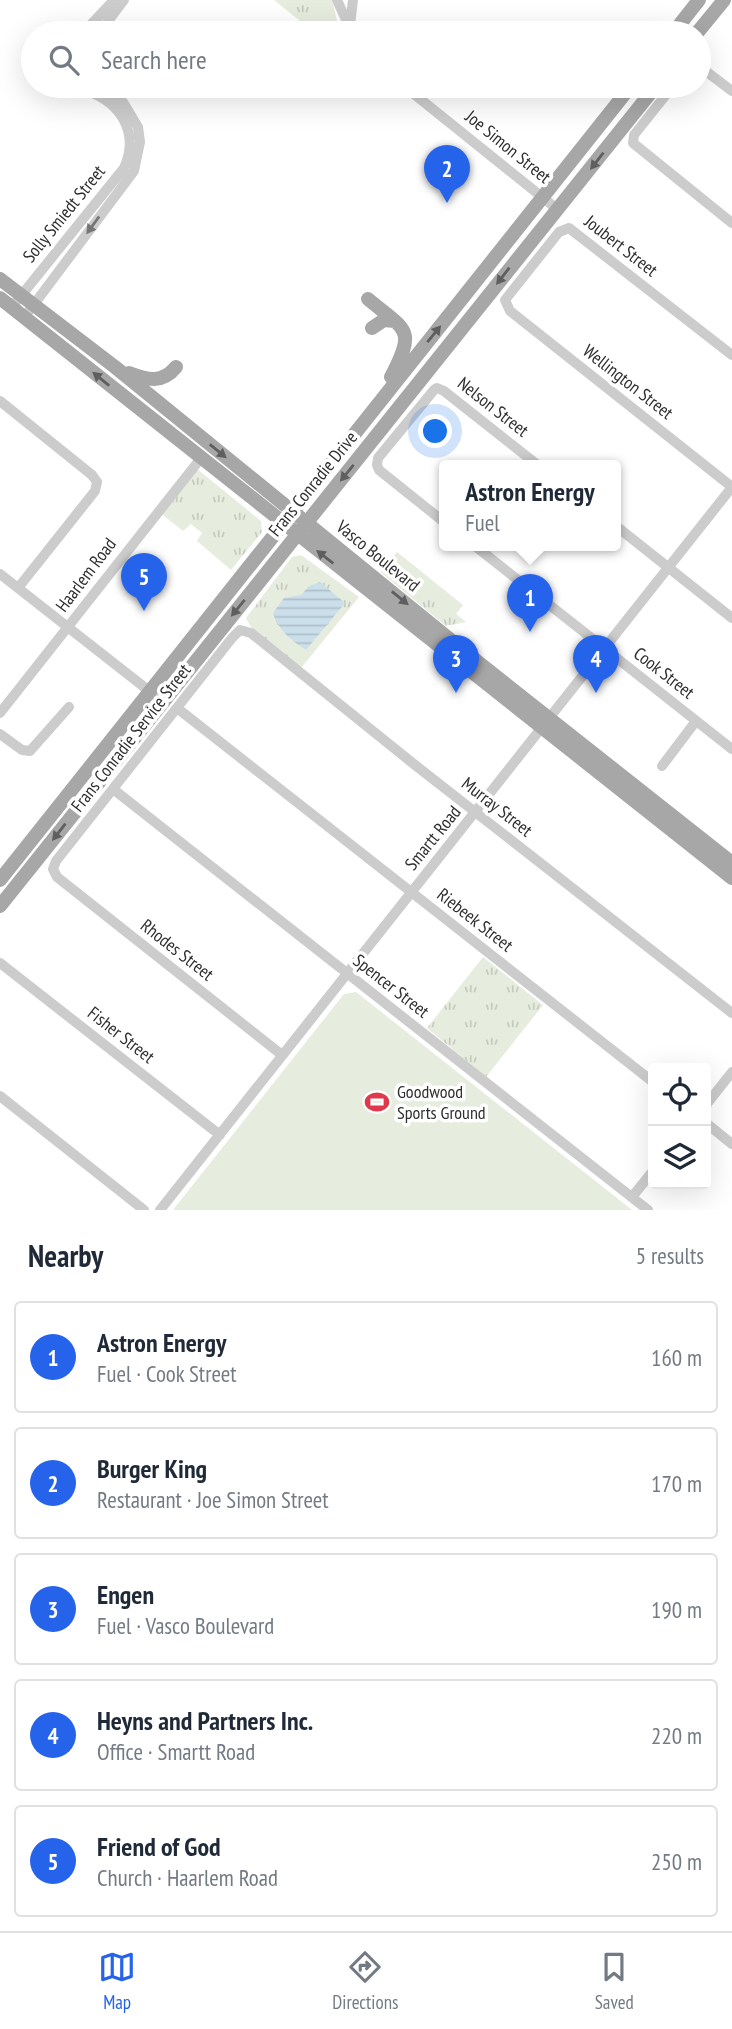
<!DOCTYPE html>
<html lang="en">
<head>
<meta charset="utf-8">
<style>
	body { margin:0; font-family:"PT Sans Narrow",sans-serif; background:#f2f2f3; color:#1f2937 }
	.controls { position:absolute; right:21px; bottom:21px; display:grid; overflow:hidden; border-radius:7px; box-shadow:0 7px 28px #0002 }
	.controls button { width:63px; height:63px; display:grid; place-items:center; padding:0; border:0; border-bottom:2px solid #e0e1e3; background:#fff; color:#1f2937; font:35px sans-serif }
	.you { position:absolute; left:436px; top:432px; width:24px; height:24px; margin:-18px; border:5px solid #fff; border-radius:50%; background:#1a73e8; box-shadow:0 0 0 10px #1a73e833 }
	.badge { display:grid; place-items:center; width:46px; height:46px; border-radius:50%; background:#2563eb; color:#fff; font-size:23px; font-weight:700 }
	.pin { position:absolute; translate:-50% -58px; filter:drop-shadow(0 2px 4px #0008) }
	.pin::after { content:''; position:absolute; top:37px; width:24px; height:21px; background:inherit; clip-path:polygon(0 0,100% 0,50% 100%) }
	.popup { position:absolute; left:439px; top:460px; width:182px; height:91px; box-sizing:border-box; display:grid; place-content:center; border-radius:7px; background:#fff; filter:drop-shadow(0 2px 5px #0005); font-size:23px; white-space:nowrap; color:#747a83 }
	.popup b { font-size:26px; color:#1f2937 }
	.popup::after { content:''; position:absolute; left:50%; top:100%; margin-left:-14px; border:14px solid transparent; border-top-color:#fff }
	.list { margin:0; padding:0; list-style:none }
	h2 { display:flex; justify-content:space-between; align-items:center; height:91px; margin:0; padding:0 28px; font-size:30px }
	h2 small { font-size:23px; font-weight:400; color:#747a83 }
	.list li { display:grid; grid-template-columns:46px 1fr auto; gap:21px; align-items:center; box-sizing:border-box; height:112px; margin:0 14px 14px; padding:0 14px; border:2px solid #e0e1e3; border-radius:7px }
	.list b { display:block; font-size:26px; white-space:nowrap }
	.list p { margin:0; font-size:23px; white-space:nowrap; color:#747a83 }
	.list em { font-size:23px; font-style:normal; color:#747a83 }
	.icon { flex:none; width:38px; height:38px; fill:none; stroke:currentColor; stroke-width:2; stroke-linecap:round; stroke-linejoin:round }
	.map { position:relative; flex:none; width:732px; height:1210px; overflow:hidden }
	.search { position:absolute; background:#fff; box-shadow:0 7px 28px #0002; left:21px; right:21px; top:21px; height:77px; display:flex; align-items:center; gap:18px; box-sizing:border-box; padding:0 24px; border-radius:38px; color:#747a83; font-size:26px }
	.sheet { height:721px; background:#fff }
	nav { display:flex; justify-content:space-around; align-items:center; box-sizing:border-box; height:98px; border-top:2px solid #e0e1e3; background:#fff; font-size:19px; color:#747a83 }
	nav a { display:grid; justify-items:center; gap:4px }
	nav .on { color:#2563eb }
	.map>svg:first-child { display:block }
</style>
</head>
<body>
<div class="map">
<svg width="732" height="1210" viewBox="0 0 732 1210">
	<defs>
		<pattern id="grass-tufts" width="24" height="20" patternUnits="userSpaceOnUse" patternTransform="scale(1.75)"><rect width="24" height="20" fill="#e6ecde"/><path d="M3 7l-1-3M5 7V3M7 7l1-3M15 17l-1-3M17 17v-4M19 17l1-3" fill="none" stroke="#c6cbbf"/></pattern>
		<pattern id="water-rules" width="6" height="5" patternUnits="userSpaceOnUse" patternTransform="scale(1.75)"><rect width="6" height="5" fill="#cbdfeb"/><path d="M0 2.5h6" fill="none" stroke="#afc0ca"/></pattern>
	</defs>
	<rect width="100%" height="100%" fill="#fff"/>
	<path fill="url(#grass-tufts)" d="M274,0H332L340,33H315Z
		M196,468L261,521L262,532L231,570L197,541L202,533L191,524L183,531L159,512Z
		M397,552L463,605L456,614L466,622L446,626L384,575L381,572Z
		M301,555L359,597L301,668L252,629L246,618L292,557Z
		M483,957L543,1005L486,1077L427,1028Z"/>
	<path fill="#e6ecde" d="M356,992L632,1210H173L344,994Z"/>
	<path fill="url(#water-rules)" d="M320,582L345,603L306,650C292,641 277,629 273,613L284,598L301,595L309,586Z"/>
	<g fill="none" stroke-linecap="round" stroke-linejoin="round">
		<path stroke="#ccc" stroke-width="10" d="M337,0L352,33
			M350,25L353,0
			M83,33L114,0
			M99,33L124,0
			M699,66L732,91
			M56,86L65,89L75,87
			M404,86L557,209
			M673,86L634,135L633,143L732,223
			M12,307L124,168C143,127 112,91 70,88
			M29,311L134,171L140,142L138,127L123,102L104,86
			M732,355L569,228L559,232L505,300L510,311L732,487
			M0,401L92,475L97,482L95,491L18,588
			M444,522L379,470L377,465L378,458L434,390L437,388L444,391L539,466
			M616,526L732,618
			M475,546L732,749
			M0,574L162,701
			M177,708L653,1082
			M0,713L201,458
			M0,734L22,750L30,751L69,707
			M662,766L696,721
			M113,789L648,1210
			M0,963L220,1135
			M282,1055L57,877L53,869L56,861L232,638L240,630L251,633L410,761L732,1013
			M0,1096L144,1210
			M706,1105L732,1072
			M706,1123L732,1144
			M632,1197L653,1171
			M160,1210L732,487"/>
		<path stroke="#a7a7a7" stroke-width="14" d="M673,33L699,0
			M697,33L724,0
			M0,279L115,367L469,655L732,863
			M0,298L732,878
			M368,299C406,331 417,328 391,377
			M372,328L384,320L395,321
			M129,373C148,380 162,384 176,367
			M0,880L631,86
			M0,906L656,86"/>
	</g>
	<defs><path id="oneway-solid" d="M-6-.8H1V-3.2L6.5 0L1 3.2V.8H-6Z" transform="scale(1.75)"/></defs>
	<g fill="#5f5f5f">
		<use href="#oneway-solid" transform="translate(597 161) rotate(128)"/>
		<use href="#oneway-solid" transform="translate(503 276) rotate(128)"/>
		<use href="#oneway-solid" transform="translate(434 334) rotate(-51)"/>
		<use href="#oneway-solid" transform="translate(101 379) rotate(-141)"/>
		<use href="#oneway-solid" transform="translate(218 451) rotate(39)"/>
		<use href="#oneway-solid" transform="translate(347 473) rotate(129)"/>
		<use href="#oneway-solid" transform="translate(325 557) rotate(-142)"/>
		<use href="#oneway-solid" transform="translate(400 598) rotate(39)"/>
		<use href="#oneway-solid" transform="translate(238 608) rotate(129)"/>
		<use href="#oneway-solid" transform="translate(59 832) rotate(128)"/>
	</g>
	<use fill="#767676" href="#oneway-solid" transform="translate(93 225) rotate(126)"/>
	<defs>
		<g id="stadium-bare" transform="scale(1.89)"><path d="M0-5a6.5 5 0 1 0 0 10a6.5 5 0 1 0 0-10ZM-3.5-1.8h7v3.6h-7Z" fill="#de3a4b" stroke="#fff" stroke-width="2.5" paint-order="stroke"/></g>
	</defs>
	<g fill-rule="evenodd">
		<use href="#stadium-bare" x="377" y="1102"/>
	</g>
	<g text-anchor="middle" stroke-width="7" stroke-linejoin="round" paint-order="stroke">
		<g font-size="18" fill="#2f2f2f" stroke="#fff">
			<text transform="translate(508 147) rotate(39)" y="6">Joe Simon Street</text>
			<text transform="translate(64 214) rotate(-51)" y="6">Solly Smiedt Street</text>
			<text transform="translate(621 246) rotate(38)" y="6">Joubert Street</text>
			<text transform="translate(628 382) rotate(38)" y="6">Wellington Street</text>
			<text transform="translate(493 407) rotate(38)" y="6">Nelson Street</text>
			<text transform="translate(313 484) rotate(-51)" y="6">Frans Conradie Drive</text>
			<text transform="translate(378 556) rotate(39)" y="6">Vasco Boulevard</text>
			<text transform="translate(86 575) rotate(-53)" y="6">Haarlem Road</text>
			<text transform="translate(664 673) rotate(38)" y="6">Cook Street</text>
			<text transform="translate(131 738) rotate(-52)" y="6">Frans Conradie Service Street</text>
			<text transform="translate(497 807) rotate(38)" y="6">Murray Street</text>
			<text transform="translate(433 838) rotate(-51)" y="6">Smartt Road</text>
			<text transform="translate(475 920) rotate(38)" y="6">Riebeek Street</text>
			<text transform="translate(177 950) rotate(38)" y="6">Rhodes Street</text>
			<text transform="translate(391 986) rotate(38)" y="6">Spencer Street</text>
			<text transform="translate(121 1035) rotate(38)" y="6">Fisher Street</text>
		</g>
		<g font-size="18" fill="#2f2f2f" stroke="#fff" text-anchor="start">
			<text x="397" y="1098">Goodwood<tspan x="397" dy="21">Sports Ground</tspan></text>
		</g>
	</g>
</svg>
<div class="controls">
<button><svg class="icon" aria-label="locate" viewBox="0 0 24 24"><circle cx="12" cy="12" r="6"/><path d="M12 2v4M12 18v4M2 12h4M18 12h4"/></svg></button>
<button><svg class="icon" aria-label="layers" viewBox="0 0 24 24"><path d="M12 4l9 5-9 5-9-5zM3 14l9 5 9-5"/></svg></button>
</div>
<div class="you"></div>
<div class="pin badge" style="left:530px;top:632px">1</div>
<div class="popup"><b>Astron Energy</b>Fuel</div>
<div class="pin badge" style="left:447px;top:203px">2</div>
<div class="pin badge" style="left:456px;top:693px">3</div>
<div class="pin badge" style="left:596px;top:693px">4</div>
<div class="pin badge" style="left:144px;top:611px">5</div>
<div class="search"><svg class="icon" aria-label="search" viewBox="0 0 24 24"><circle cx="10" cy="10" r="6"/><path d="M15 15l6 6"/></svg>Search here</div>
</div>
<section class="sheet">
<h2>Nearby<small>5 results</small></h2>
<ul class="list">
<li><span class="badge">1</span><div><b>Astron Energy</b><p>Fuel · Cook Street</p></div><em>160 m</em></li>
<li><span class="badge">2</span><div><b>Burger King</b><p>Restaurant · Joe Simon Street</p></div><em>170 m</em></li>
<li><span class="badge">3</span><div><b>Engen</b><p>Fuel · Vasco Boulevard</p></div><em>190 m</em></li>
<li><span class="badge">4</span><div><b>Heyns and Partners Inc.</b><p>Office · Smartt Road</p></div><em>220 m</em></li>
<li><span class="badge">5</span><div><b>Friend of God</b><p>Church · Haarlem Road</p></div><em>250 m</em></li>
</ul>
</section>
<nav>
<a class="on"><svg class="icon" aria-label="map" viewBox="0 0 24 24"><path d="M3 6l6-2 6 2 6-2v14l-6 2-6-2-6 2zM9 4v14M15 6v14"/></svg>Map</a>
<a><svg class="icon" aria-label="directions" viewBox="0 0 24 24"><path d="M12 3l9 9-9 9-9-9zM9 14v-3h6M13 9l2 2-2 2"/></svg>Directions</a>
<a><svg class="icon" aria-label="saved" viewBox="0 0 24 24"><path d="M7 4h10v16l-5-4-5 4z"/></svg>Saved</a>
</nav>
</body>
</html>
